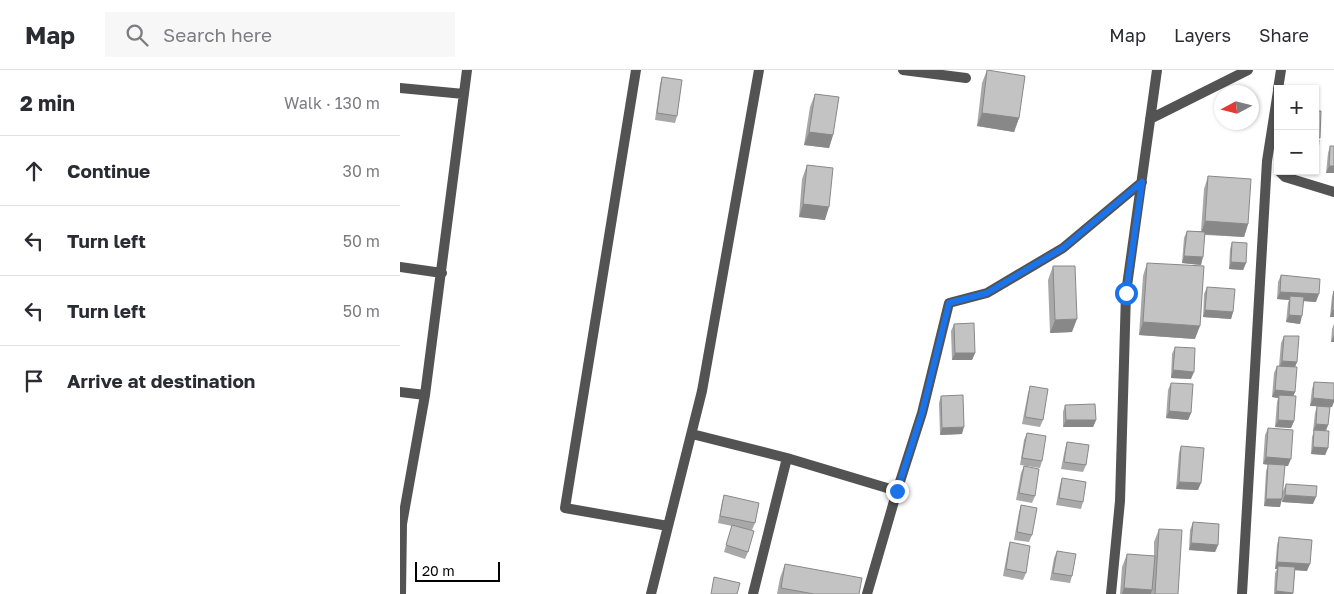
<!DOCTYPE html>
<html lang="en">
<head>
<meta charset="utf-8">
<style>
	body { margin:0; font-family:"Golos Text",sans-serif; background:#f7f7f7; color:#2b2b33 }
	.controls { position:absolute; right:15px; top:15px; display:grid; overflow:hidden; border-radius:0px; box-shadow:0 1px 4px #0004 }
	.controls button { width:45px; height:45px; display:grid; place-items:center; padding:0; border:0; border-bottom:1px solid #e1e1e2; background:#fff; color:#2b2b33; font:25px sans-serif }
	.compass { position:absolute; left:814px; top:15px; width:45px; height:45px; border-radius:50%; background:#fff; box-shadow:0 1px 4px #0004; rotate:263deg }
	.scale { position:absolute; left:15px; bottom:12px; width:85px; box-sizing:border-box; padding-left:5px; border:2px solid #000; border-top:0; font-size:14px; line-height:18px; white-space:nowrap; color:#000; -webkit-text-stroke:4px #fff; paint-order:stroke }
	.stop { position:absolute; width:15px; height:15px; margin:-11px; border:4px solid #1a73e8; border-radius:50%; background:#fff }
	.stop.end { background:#1a73e8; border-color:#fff; box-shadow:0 1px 5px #0008 }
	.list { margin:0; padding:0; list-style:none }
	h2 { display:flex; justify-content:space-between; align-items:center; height:65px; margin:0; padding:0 20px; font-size:21px }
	h2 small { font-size:16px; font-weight:400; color:#7c7c81 }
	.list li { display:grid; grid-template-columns:32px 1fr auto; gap:15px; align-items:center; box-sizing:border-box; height:70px; padding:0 20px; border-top:1px solid #e1e1e2 }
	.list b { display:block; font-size:19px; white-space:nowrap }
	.list em { font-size:16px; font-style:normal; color:#7c7c81 }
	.icon { flex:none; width:28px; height:28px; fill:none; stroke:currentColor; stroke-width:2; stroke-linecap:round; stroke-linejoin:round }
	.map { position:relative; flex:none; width:934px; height:524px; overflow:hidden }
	header { display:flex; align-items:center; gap:30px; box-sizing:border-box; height:70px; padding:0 25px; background:#fff; border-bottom:1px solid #e1e1e2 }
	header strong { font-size:24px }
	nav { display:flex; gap:28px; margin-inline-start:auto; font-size:18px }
	.search { width:350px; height:45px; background:#f7f7f7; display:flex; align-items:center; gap:12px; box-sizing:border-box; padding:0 18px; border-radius:0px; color:#7c7c81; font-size:19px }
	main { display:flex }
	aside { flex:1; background:#fff }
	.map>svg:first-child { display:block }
</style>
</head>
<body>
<header>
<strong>Map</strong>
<div class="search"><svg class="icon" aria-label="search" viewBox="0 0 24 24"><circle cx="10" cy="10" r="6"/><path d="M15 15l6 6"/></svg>Search here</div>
<nav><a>Map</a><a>Layers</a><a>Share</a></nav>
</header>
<main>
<aside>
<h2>2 min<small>Walk · 130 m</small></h2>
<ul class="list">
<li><svg class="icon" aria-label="ahead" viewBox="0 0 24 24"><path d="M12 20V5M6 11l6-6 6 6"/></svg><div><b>Continue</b></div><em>30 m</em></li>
<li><svg class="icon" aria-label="left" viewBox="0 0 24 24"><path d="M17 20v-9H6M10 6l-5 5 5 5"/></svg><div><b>Turn left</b></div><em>50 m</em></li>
<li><svg class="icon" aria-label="left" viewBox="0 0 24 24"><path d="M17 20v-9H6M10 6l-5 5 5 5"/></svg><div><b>Turn left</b></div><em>50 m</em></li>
<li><svg class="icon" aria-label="arrive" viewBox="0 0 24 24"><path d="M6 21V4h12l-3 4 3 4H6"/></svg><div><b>Arrive at destination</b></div></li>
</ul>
</aside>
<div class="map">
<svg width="934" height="524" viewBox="0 0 934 524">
	<rect width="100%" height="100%" fill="#fff"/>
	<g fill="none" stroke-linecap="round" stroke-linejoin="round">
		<path stroke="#535353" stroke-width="10" d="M236,0L165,438L268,456
			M503,0L566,8
			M0,18L64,24
			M878,19L881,0
			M750,49L848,0
			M879,101L885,107L934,122
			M0,197L42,203
			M0,322L25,325
			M292,364L387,388L497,421
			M1,524L2,454L25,325L67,0
			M251,524L302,321L359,0
			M353,524L387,388
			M467,524L497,421L522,343L549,233L587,223L663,178L742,112
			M711,524L720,431L726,223L757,0
			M842,524L867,91L878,21"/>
	</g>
	<path fill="#a8a8a8" d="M587,0L619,48L614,62L577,56L582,13Z
		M262,7L277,46L275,53L255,50L260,14Z
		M415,24L433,65L429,78L404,75L410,37Z
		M930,76H934V103H926L928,83Z
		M407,95L425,150L399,147L402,109Z
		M808,106L848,154L844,167L805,165L801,195L782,193L784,168L787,161H801L804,119Z
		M832,172L846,193L843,200L829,199L830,179Z
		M747,193L795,269L739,265L743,206Z
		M653,196L672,262L650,263L648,210Z
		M881,205L916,232L903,231L900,254L886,252L888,233L889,230L877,229L878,212Z
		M807,217L833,242L831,249L803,247L804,224Z
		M934,220V247H930L932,226Z
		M554,254L575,283L572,290H552L551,261Z
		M934,254V272H931L932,259Z
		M884,266L897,292L895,297V322L893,326L894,351L891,358L875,357L877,332L878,328L872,327L874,303L877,296H879L881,273Z
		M775,277L791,309L771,308L772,284Z
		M914,312L932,337H930L928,355L926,361L928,378L925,385L911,384L912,367L914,361H913L915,343L917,336H910L912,319Z
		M771,313L791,343L788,350L766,348L768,320Z
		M630,316L643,350L640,357L622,354L628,323Z
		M541,326L562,364L540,365L539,333Z
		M665,335L696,350L693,357H663V342Z
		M868,358L888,396H884L880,437L864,436L866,401L868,395L863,394L865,365Z
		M627,363L642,391L640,398L620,395L624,370Z
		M667,372L686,395L683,402L661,399L665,379Z
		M781,376L798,420L776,419L779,383Z
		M624,396L635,426L632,433L616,430L621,403Z
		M662,408L683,432L681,439L656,435L660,415Z
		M886,414L913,434L882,432L883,421Z
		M324,425L355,453L352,460L346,459L348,482L345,489L324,482L332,456L318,453L322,432Z
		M621,435L632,465L629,472L614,470L619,442Z
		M793,452L818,475L815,482L789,480L790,460Z
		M759,459L778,524H751V522V524H720L722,497L727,484L754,486V472Z
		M879,467L907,501L895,500L893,524H874L875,503L877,499H875L877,475Z
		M610,472L626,503L623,510L603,506L608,479Z
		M657,481L672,506L670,513L650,510L654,488Z
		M385,494L459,524H377L380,508Z"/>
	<path fill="#888" d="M582,43L619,48L614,62L577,56Z
		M409,62L433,65L429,78L404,75Z
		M929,96H934V103H926Z
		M403,134L429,137L425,150L399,147Z
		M805,151L848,154L844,167L801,164Z
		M784,186L803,187L801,195L782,193Z
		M831,192L846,193L843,200L829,199Z
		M880,222L919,224L916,232L890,230V226L889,230L877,229Z
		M805,240L833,242L831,249L803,247Z
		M932,240H934V247H930Z
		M889,245L902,246L900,254L886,252Z
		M677,249L672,262L650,263L655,250Z
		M743,252L800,256L795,269L739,265Z
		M934,265V272H931Z
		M555,283H575L572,290H552Z
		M882,291L897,292L894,299L879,298Z
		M773,300L794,302L791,309L771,308Z
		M875,320L895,322L892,329L879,325L878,328L872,327Z
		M913,328L934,330V332L932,337L910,336Z
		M769,341L791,343L788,350L766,348Z
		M666,350H696L693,357H663Z
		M878,350L894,351L891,358L875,357Z
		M916,354L928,355L925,362L913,361Z
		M564,357L562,364L540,365L542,358Z
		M913,377L928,378L925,385L911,384Z
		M866,387L891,389L888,396L863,394Z
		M779,412L801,413L798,420L776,419Z
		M885,425L916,427L913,434L882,432Z
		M866,429H882L880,437L864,436Z
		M791,473L818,475L815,482L789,480Z
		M877,492L910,494L907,501L878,499V496L877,499H875Z
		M724,518L752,520L751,524H722Z
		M876,521L893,523V524H875Z"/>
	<path fill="#c3c3c3" stroke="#888" d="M587,0L625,6L619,48L582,43Z
		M262,7L282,10L277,46L257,43Z
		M415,24L439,27L433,65L409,62Z
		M915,41H921L920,68L915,67Z
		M915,70H919L917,94H915Z
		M930,76H934V96H929Z
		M407,95L433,98L429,137L403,134Z
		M808,106L851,109L848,154L805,151Z
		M787,161L805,162L803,187L784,186Z
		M832,172L847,173L846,193L831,192Z
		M747,193L804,196L800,256L743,252Z
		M653,196H675L677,249L655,250Z
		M881,205L920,209L919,224L880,222Z
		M807,217L835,219L833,242L805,240Z
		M934,221V240H932Z
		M890,226L904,227L902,246L889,245Z
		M574,253L575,283H555L554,254Z
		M884,266H899L897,292L882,291Z
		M775,277L795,278L794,302L773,300Z
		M877,296L897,297L895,322L875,320Z
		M914,312L934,313V330L913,328Z
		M771,313L793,314L791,343L769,341Z
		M630,316L648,319L643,350L625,347Z
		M563,325L564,357L542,358L541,326Z
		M879,325L896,326L894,351L878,350Z
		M695,334L696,350H666L665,335Z
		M917,336L930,337L928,355L916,354Z
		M868,358L893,360L891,389L866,387Z
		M914,360L929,361L928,378L913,377Z
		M627,363L646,366L642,391L622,388Z
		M667,372L689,375L686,395L664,392Z
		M781,376L804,378L801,413L779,412Z
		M868,394L885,395L882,429H866Z
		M624,396L639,399L635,426L619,423Z
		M662,408L686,412L683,432L659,428Z
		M886,414L917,416L916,427L885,425Z
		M324,425L359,433L355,453L320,446Z
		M621,435L637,438L632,465L617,462Z
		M793,452L819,454L818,475L791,473Z
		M332,455L354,461L348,482L326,475Z
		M759,459L782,460L778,524H755Z
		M879,467L912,470L910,494L877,492Z
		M610,472L630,476L626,503L606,499Z
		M657,481L676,484L672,506L653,503Z
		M727,484L755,486L752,520L724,518Z
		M385,494L462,508L459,524H414L381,518Z
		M878,496L895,497L893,523L876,521Z
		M314,507L340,513L337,524H311Z"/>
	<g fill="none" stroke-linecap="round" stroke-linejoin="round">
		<path stroke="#1a73e8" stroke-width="6" d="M497,421L522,343L549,233L587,223L663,178L742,112L726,223"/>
	</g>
</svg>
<div class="controls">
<button>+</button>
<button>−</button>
</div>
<svg class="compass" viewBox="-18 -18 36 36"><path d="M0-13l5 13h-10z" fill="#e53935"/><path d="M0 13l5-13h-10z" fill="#7c7c81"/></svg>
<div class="scale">20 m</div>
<div class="stop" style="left:726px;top:223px"></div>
<div class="stop end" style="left:497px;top:421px"></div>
</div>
</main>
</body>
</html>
